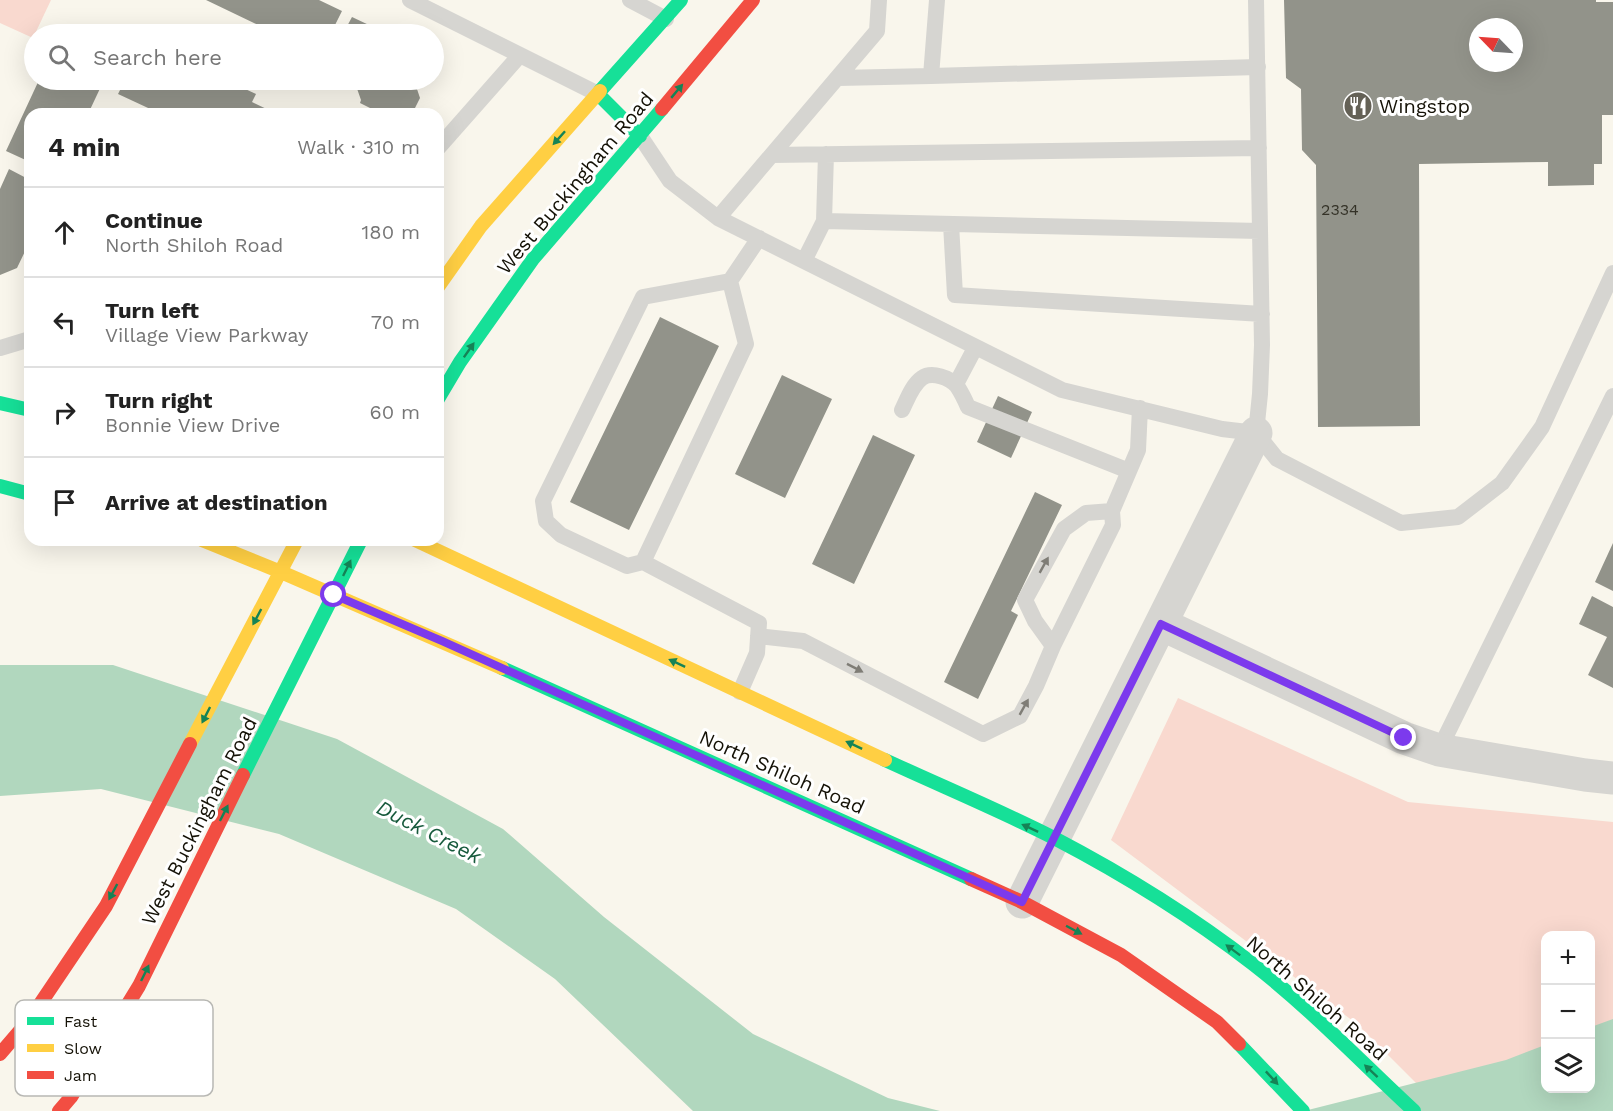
<!DOCTYPE html>
<html lang="en">
<head>
<meta charset="utf-8">
<style>
	body { margin:0; font-family:"Work Sans",sans-serif; background:#f6f6f6; color:#222 }
	.controls { position:absolute; right:18px; bottom:18px; display:grid; overflow:hidden; border-radius:12px; box-shadow:0 6px 24px #0002 }
	.controls button { width:54px; height:54px; display:grid; place-items:center; padding:0; border:0; border-bottom:2px solid #e0e0e0; background:#fff; color:#222; font:30px sans-serif }
	.compass { position:absolute; left:1469px; top:18px; width:54px; height:54px; border-radius:50%; background:#fff; box-shadow:0 6px 24px #0002; rotate:295deg }
	.stop { position:absolute; width:18px; height:18px; margin:-14px; border:4px solid #7c3aed; border-radius:50%; background:#fff }
	.stop.end { background:#7c3aed; border-color:#fff; box-shadow:0 2px 6px #0008 }
	.list { margin:0; padding:0; list-style:none }
	h2 { display:flex; justify-content:space-between; align-items:center; height:78px; margin:0; padding:0 24px; font-size:26px }
	h2 small { font-size:20px; font-weight:400; color:#767676 }
	.list li { display:grid; grid-template-columns:39px 1fr auto; gap:18px; align-items:center; box-sizing:border-box; height:90px; padding:0 24px; border-top:2px solid #e0e0e0 }
	.list b { display:block; font-size:22px; white-space:nowrap }
	.list p { margin:0; font-size:20px; white-space:nowrap; color:#767676 }
	.list em { font-size:20px; font-style:normal; color:#767676 }
	.icon { flex:none; width:33px; height:33px; fill:none; stroke:currentColor; stroke-width:2; stroke-linecap:round; stroke-linejoin:round }
	.map { position:relative; flex:none; width:1613px; height:1111px; overflow:hidden }
	.search { position:absolute; background:#fff; box-shadow:0 6px 24px #0002; left:24px; top:24px; width:420px; height:66px; display:flex; align-items:center; gap:15px; box-sizing:border-box; padding:0 21px; border-radius:33px; color:#767676; font-size:22px }
	.panel { position:absolute; background:#fff; box-shadow:0 6px 24px #0002; left:24px; top:108px; width:420px; height:438px; border-radius:18px }
	.map>svg:first-child { display:block }
</style>
</head>
<body>
<div class="map">
<svg width="1613" height="1111" viewBox="0 0 1613 1111">
	<rect width="100%" height="100%" fill="#f9f6ec"/>
	<path fill="#f9d9cf" fill-rule="evenodd" d="M0,0H51L33,38L0,23Z
		M1178,698L1408,802L1613,822V1111H1444L1357,1024L1111,840ZM1546,936H1590V1088H1546Z"/>
	<path fill="#b1d7be" d="M0,665H113L337,739L503,829L604,917L753,1034L888,1098L940,1111H693L555,979L456,909L279,834L101,789L0,796Z
		M1613,1019V1111H1304L1506,1060L1545,1045L1546,1088H1590L1591,1027Z"/>
	<path fill="#92938a" fill-rule="evenodd" d="M206,0H319L342,11L335,25L345,30L352,17L388,34H277Z
		M1284,0H1596V2H1613V115H1602V164H1594V185L1548,186V162L1419,164L1420,426L1318,427L1316,165L1302,150L1301,89L1286,78ZM1478,27H1514V63H1478Z
		M39,80H104L88,114H30V162L6,151Z
		M125,80H226L256,94L252,102L277,114H161L118,94Z
		M354,80H414L420,98L412,114H382L360,103L361,100Z
		M9,169L30,180V241L17,268L0,275V189Z
		M660,317L719,346L629,530L570,502Z
		M782,375L832,399L785,498L735,474Z
		M998,396L1032,412L1011,458L977,442Z
		M873,435L915,455L854,584L812,564Z
		M1035,492L1062,505L1011,611L1018,615L978,699L944,682Z
		M1613,543V591L1595,582Z
		M1592,596L1613,607V688L1588,675L1607,637L1579,624Z"/>
	<g fill="none" stroke-linecap="round" stroke-linejoin="round">
		<path stroke="#d6d5d1" stroke-width="16" d="M410,0L598,94
			M630,0L666,19
			M937,0L931,76L1258,67
			M838,78L931,76
			M640,136L670,181L718,218L1062,390L1222,429L1256,433L1260,394L1262,345L1256,0
			M438,148L520,55
			M826,154L824,221L1260,231
			M772,155L1259,148
			M718,218L877,31L879,0
			M951,224L955,295L1262,314
			M804,261L824,221
			M730,281L746,344L643,562L627,566L561,535L546,521L543,501L643,297L730,281L759,238
			M0,348L30,339
			M956,384L975,348
			M902,410C907,400 912,385 922,378C932,371 950,378 957,386C961,392 965,400 968,407L1129,471
			M1256,433L1277,459L1401,523L1458,517L1502,483L1542,427L1613,273
			M643,562L759,623L757,653L740,692
			M758,636L803,641L983,734L1020,716L1036,686L1053,646L1035,621L1025,600L1064,529L1086,513L1112,511
			M1053,646L1113,525L1112,511L1138,450L1140,408
			M1439,750L1613,396"/>
		<path stroke="#d6d5d1" stroke-width="33" d="M1161,624L1404,738L1439,750L1585,775L1613,778
			M1022,902L1256,433"/>
		<path stroke="#16e098" stroke-width="14" d="M600,91L681,0
			M598,94L640,136
			M438,399L460,362L533,259L662,109
			M0,403L30,410
			M0,486L30,494
			M502,668L971,879
			M885,760C941,786 999,810 1054,838C1123,874 1191,916 1253,964C1311,1009 1361,1062 1414,1111
			M243,775L361,540
			M1239,1044L1303,1111"/>
		<path stroke="#ffcf43" stroke-width="14" d="M438,287L481,226L600,91
			M202,540L281,572L502,668
			M415,540L885,760
			M190,744L297,540"/>
		<path stroke="#f24e42" stroke-width="14" d="M662,109L753,0
			M971,879L1022,902L1121,955L1217,1022L1239,1044
			M0,1054L30,1019L106,906L190,744
			M59,1111L71,1097L139,986L243,775"/>
	</g>
	<defs><path id="oneway-solid" d="M-6-.8H1V-3.2L6.5 0L1 3.2V.8H-6Z" transform="scale(1.5)"/></defs>
	<g fill="#158356">
		<use href="#oneway-solid" transform="translate(677 91) rotate(-50)"/>
		<use href="#oneway-solid" transform="translate(559 138) rotate(132)"/>
		<use href="#oneway-solid" transform="translate(469 350) rotate(-55)"/>
		<use href="#oneway-solid" transform="translate(347 568) rotate(-64)"/>
		<use href="#oneway-solid" transform="translate(257 617) rotate(118)"/>
		<use href="#oneway-solid" transform="translate(677 663) rotate(-155)"/>
		<use href="#oneway-solid" transform="translate(206 715) rotate(117)"/>
		<use href="#oneway-solid" transform="translate(854 745) rotate(-155)"/>
		<use href="#oneway-solid" transform="translate(224 813) rotate(-63)"/>
		<use href="#oneway-solid" transform="translate(1030 828) rotate(-155)"/>
		<use href="#oneway-solid" transform="translate(113 892) rotate(118)"/>
		<use href="#oneway-solid" transform="translate(1074 930) rotate(28)"/>
		<use href="#oneway-solid" transform="translate(1233 950) rotate(-143)"/>
		<use href="#oneway-solid" transform="translate(145 973) rotate(-64)"/>
		<use href="#oneway-solid" transform="translate(1371 1071) rotate(-137)"/>
		<use href="#oneway-solid" transform="translate(1272 1078) rotate(47)"/>
	</g>
	<g fill="#7f7d76">
		<use href="#oneway-solid" transform="translate(1044 565) rotate(-61)"/>
		<use href="#oneway-solid" transform="translate(855 668) rotate(27)"/>
		<use href="#oneway-solid" transform="translate(1024 707) rotate(-61)"/>
	</g>
	<g fill="none" stroke-linecap="round" stroke-linejoin="round">
		<path stroke="#7c3aed" stroke-width="8" d="M334,595L442,641L1022,902L1161,624L1404,738"/>
	</g>
	<defs>
		<g id="restaurant-disc" transform="scale(1.5)"><circle r="9.5" fill="#646156" stroke="#fff"/><path d="M-5-6h1v4h1v-4h1v4h1v-4h1v5L-1.5 .5V6h-2V.5L-5-1ZM5-6V6H3V1.5H1.5Q1.5-4 5-6Z" fill="#fff"/></g>
	</defs>
	<g fill-rule="evenodd">
		<use href="#restaurant-disc" x="1358" y="106"/>
	</g>
	<g text-anchor="middle" stroke-width="6" stroke-linejoin="round" paint-order="stroke">
		<g font-size="16" fill="#343227">
			<text x="1340" y="215">2334</text>
		</g>
		<g font-size="20" fill="#141106" stroke="#fff" text-anchor="start">
			<text x="1379" y="113">Wingstop</text>
		</g>
		<g font-size="20" fill="#141106" stroke="#fff">
			<text transform="translate(575 183) rotate(-50)" y="7">West Buckingham Road</text>
			<text transform="translate(782 772) rotate(24)" y="7">North Shiloh Road</text>
			<text transform="translate(199 821) rotate(-63)" y="7">West Buckingham Road</text>
			<text transform="translate(1317 998) rotate(41)" y="7">North Shiloh Road</text>
		</g>
		<g font-size="21" font-style="italic" fill="#175a3c" stroke="#fff">
			<text transform="translate(429 832) rotate(27)" y="7">Duck Creek</text>
		</g>
	</g>
	<rect x="15" y="1000" width="198" height="96" rx="9" fill="#fff" stroke="#b8b8b4" stroke-width="1.5"/>
	<rect x="27" y="1017" width="27" height="8" fill="#16e098"/>
	<rect x="27" y="1044" width="27" height="8" fill="#ffcf43"/>
	<rect x="27" y="1071" width="27" height="8" fill="#f24e42"/>
	<g font-size="16" fill="#141106">
		<text x="64" y="1027">Fast</text>
		<text x="64" y="1054">Slow</text>
		<text x="64" y="1081">Jam</text>
	</g>
</svg>
<div class="controls">
<button>+</button>
<button>−</button>
<button><svg class="icon" aria-label="layers" viewBox="0 0 24 24"><path d="M12 4l9 5-9 5-9-5zM3 14l9 5 9-5"/></svg></button>
</div>
<svg class="compass" viewBox="-18 -18 36 36"><path d="M0-13l5 13h-10z" fill="#e53935"/><path d="M0 13l5-13h-10z" fill="#767676"/></svg>
<div class="stop" style="left:334px;top:595px"></div>
<div class="stop end" style="left:1404px;top:738px"></div>
<div class="search"><svg class="icon" aria-label="search" viewBox="0 0 24 24"><circle cx="10" cy="10" r="6"/><path d="M15 15l6 6"/></svg>Search here</div>
<section class="panel">
<h2>4 min<small>Walk · 310 m</small></h2>
<ul class="list">
<li><svg class="icon" aria-label="ahead" viewBox="0 0 24 24"><path d="M12 20V5M6 11l6-6 6 6"/></svg><div><b>Continue</b><p>North Shiloh Road</p></div><em>180 m</em></li>
<li><svg class="icon" aria-label="left" viewBox="0 0 24 24"><path d="M17 20v-9H6M10 6l-5 5 5 5"/></svg><div><b>Turn left</b><p>Village View Parkway</p></div><em>70 m</em></li>
<li><svg class="icon" aria-label="right" viewBox="0 0 24 24"><path d="M7 20v-9h11M14 6l5 5-5 5"/></svg><div><b>Turn right</b><p>Bonnie View Drive</p></div><em>60 m</em></li>
<li><svg class="icon" aria-label="arrive" viewBox="0 0 24 24"><path d="M6 21V4h12l-3 4 3 4H6"/></svg><div><b>Arrive at destination</b></div></li>
</ul>
</section>
</div>
</body>
</html>
